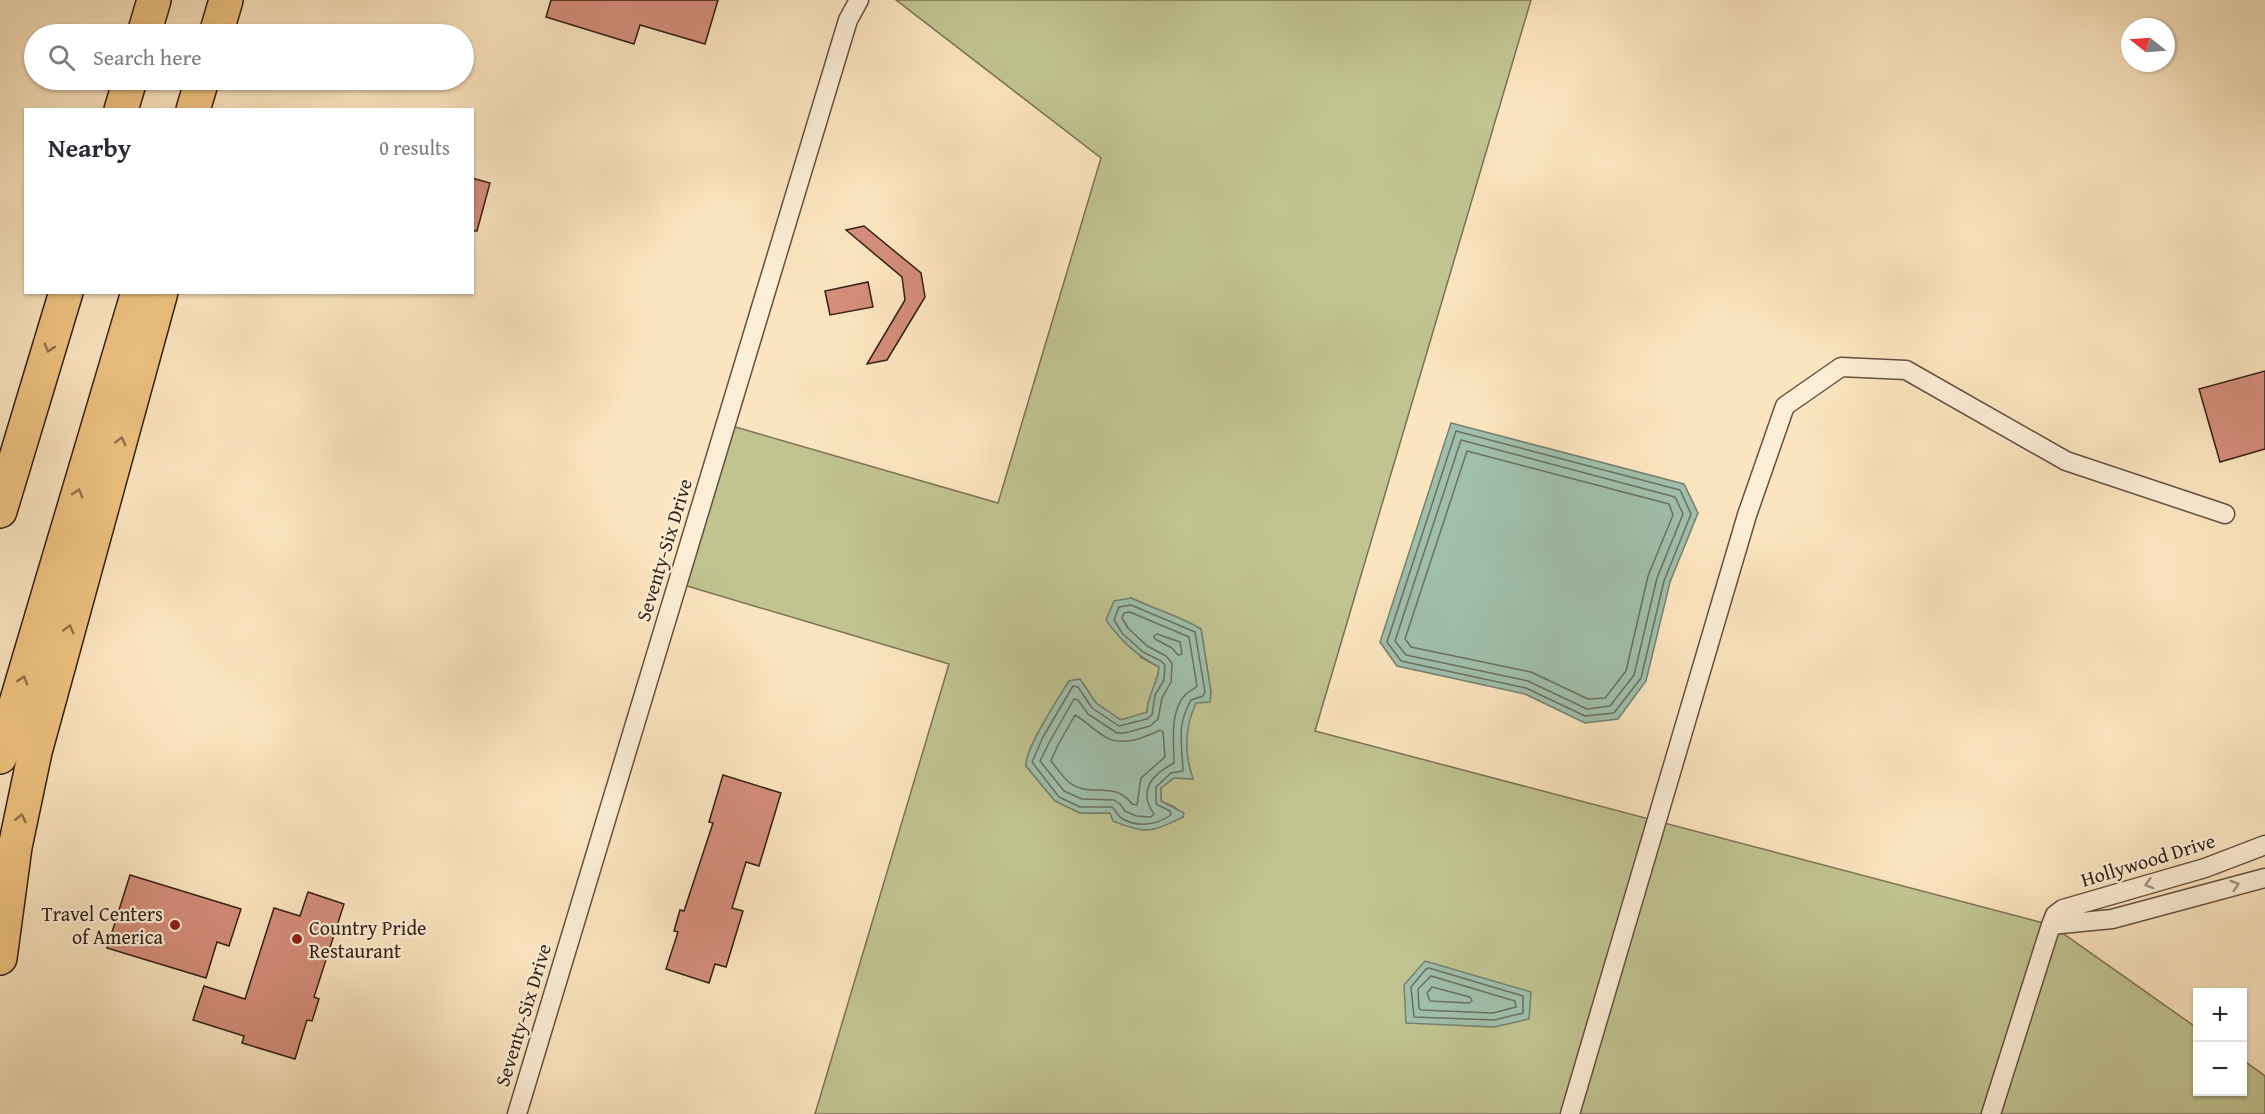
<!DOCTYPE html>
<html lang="en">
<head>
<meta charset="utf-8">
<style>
	body { margin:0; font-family:"Gentium Book Plus",serif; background:#f2f2f3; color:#2b2b33 }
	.controls { position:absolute; right:18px; bottom:18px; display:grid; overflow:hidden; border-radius:0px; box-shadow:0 2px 4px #0004 }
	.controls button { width:54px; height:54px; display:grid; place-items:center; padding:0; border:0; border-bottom:2px solid #e1e1e2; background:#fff; color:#2b2b33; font:30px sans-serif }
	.compass { position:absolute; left:2121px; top:18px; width:54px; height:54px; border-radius:50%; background:#fff; box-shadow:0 2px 4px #0004; rotate:287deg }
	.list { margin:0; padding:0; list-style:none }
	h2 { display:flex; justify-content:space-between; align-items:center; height:78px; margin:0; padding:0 24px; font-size:26px }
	h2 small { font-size:20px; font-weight:400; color:#7c7c81 }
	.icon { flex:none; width:33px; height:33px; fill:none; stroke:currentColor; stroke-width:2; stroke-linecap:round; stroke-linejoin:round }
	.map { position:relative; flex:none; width:2265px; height:1114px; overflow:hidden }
	.search { position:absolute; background:#fff; box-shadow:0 2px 4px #0004; left:24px; top:24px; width:450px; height:66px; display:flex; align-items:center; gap:15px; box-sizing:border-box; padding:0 21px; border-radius:33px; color:#7c7c81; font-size:22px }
	.panel { position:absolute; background:#fff; box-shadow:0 2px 4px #0004; left:24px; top:108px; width:450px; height:186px; border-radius:0px }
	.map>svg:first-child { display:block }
</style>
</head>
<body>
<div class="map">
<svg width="2265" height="1114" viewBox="0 0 2265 1114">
	<rect width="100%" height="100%" fill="#fbe5c0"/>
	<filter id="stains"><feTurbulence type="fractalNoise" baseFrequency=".00333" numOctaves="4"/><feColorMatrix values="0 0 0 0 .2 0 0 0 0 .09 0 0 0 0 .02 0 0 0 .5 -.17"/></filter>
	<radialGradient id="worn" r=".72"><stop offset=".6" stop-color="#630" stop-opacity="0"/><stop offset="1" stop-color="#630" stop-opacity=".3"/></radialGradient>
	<path fill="#c1c491" stroke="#7a7254" stroke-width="1.5" fill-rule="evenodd" d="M896,0H1531L1315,731L2051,925L2197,1028L2198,1092H2242L2243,1060L2265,1076V1114H815L949,664L677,583L725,424L998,503L1101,158ZM1131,598L1201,629L1211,692C1207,696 1199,699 1195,704C1180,723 1186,758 1193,779L1174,778L1161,788V801L1175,807L1183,817C1152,831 1147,834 1114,821L1110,813H1080L1055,801L1026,766L1037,735L1069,681L1080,679L1096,703L1121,720L1147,713C1147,695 1158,684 1159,667L1140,657Z"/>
	<path fill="#a0c0ac" stroke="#758070" stroke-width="1.5" d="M1451,423L1684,484L1698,513L1670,582L1646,681L1618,719L1585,723L1525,694L1397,666L1380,642Z
		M1131,598C1154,609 1180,616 1201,629L1211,692L1210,702L1196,703C1184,729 1184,753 1193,779L1174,778L1161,788V801L1184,813L1183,817C1151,832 1148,835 1113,821L1110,813H1080L1055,801L1026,766C1024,750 1059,697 1069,681L1080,679L1096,703L1121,720L1147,712C1147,695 1158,684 1159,667C1136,655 1121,641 1106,620L1114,601Z
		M1425,961L1531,992L1529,1019L1494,1027L1406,1023L1404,985Z"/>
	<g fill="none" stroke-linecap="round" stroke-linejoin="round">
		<path stroke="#6a7061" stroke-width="1.5" d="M1456,431L1680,490L1691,514L1664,581L1641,678L1614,713L1585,716L1526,688L1401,661L1387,642Z
			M1461,440L1675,497L1683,514L1657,578L1634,675L1610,706L1587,709L1528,681L1406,655L1395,641Z
			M1467,451L1669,504L1673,515L1648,576L1626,671L1605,698L1588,699L1531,672L1411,647L1405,639Z
			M1131,605L1195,632L1205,692L1203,696L1191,700C1176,727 1182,742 1183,771L1171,773L1156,787V804L1170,811L1171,815C1156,825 1137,828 1121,818C1117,815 1116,810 1112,807H1080L1059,797L1032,762L1043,737L1073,686L1078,687L1092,708L1119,726L1147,719L1152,715L1155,695L1164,680L1165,665L1161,661L1143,652L1122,633L1114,620L1119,607Z
			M1130,612L1189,637L1197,686C1194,690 1190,690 1186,694C1169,711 1174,742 1174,763C1153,774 1137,790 1154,814L1151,817L1136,816L1125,811L1120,804L1114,800L1082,799L1064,791L1040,761L1050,741L1074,699L1078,700L1088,714L1117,733H1125L1150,726L1158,719L1162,698L1171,682L1172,663L1166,656L1147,646L1128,628L1122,618L1124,613Z
			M1157,634L1180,642L1182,654L1178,655L1172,648L1155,639L1154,636Z
			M1075,715C1100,730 1105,748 1138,739C1146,736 1153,734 1160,730L1163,732L1165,757L1141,778L1137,805L1132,804C1114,780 1090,798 1070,783C1063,778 1057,768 1051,761L1058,745Z
			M1429,968L1523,996V1013L1494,1020L1414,1017L1411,987L1426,969Z
			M1431,976L1515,1001L1516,1007L1493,1013L1421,1010L1419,1008L1418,989Z
			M1432,987L1470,997L1472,1001L1469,1003L1430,1001L1427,993Z"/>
	</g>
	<path fill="#d48d7b" stroke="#341f16" stroke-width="1.5" d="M551,0H718L705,44L640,25L634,44L546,17Z
		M472,178L490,183L477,231H472Z
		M864,226L921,273L925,297L887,360L867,364L905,300L902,277L846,230Z
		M868,282L873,307L830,315L825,291Z
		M2265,371V449L2220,462L2199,389Z
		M723,775L781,793L759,866L746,862L732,908L743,911L726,967L715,964L709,983L666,969L678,932L674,931L680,910L684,911L713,823L709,822Z
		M130,875L241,909L229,946L217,942L206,978L107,948Z
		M308,892L344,904L314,997L319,999L312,1021L307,1020L295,1059L242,1043L244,1036L193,1020L204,986L245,999L274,908L300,916Z"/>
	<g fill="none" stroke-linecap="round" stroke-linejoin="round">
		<g stroke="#665040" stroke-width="21">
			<path id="minor" d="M2265,845L2205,868L2063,909L2055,915L2051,925L2112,919L2265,878
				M517,1114L848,20L859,0
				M1570,1114L1747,515L1785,406L1841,367L1906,370L2066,461L2225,514
				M1991,1114L2051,925"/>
		</g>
		<g stroke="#341f16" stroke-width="36">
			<path id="motorway" d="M144,34L154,0
				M216,34L226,0
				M121,110L130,80
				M193,110L202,80
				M0,511L66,292
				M0,757L138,292
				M0,958L15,847L35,752L161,292"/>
		</g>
		<use href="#minor" stroke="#fceed6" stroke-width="18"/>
		<use href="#motorway" stroke="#eec280" stroke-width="33"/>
	</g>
	<defs><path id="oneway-chevron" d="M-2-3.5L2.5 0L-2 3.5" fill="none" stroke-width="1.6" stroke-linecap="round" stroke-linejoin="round" transform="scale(1.5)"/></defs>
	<g stroke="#91704b">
		<use href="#oneway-chevron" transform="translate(49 348) rotate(107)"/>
		<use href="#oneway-chevron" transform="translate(121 441) rotate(-75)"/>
		<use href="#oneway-chevron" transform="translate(78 493) rotate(-73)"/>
		<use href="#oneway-chevron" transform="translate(69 629) rotate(-75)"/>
		<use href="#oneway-chevron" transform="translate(23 680) rotate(-73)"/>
		<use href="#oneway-chevron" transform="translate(21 818) rotate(-78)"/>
	</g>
	<g stroke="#a29180">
		<use href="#oneway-chevron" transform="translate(2149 884) rotate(164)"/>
		<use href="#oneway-chevron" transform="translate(2235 885) rotate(-17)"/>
	</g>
	<g fill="#8f2418" stroke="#fceed6" stroke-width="2">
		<circle cx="175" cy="925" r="6"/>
		<circle cx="297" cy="939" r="6"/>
	</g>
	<g text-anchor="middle" stroke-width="4.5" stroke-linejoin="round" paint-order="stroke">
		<g font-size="20" fill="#341f16" stroke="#fceed6">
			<text transform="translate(664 550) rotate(-73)" y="7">Seventy-Six Drive</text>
			<text transform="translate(2148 860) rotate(-17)" y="7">Hollywood Drive</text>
			<text transform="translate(523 1015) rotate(-73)" y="7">Seventy-Six Drive</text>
		</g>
		<g font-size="20" fill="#341f16" stroke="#fceed6" text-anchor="end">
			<text x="163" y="921">Travel Centers<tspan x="163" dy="23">of America</tspan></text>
			<text x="309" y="935" text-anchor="start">Country Pride<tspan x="309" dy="23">Restaurant</tspan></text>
		</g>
	</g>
	<rect width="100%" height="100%" filter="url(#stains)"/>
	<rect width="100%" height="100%" fill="url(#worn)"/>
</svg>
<div class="controls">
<button>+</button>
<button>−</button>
</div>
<svg class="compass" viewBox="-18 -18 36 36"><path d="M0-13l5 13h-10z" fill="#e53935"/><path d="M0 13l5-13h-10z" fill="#7c7c81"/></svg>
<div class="search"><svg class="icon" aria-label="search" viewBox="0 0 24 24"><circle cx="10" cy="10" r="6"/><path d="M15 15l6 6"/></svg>Search here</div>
<section class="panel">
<h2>Nearby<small>0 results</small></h2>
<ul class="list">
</ul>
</section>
</div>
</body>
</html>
